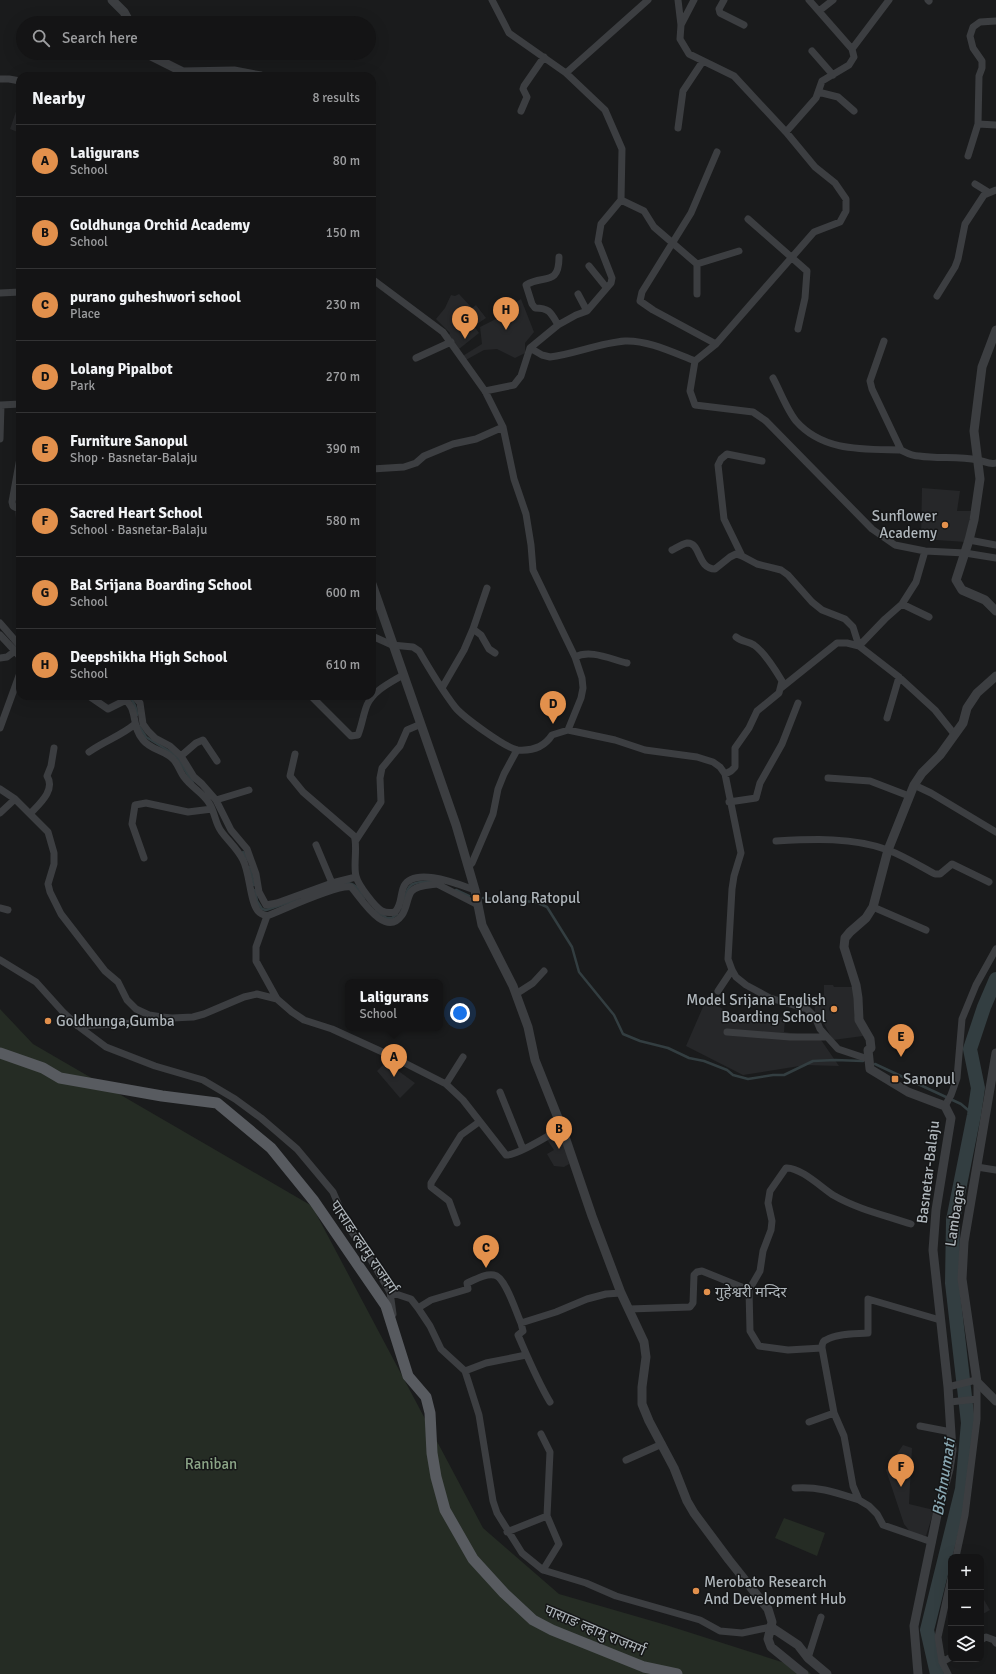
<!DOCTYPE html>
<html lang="en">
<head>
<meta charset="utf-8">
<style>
	body { margin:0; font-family:Signika,"Noto Sans Devanagari",sans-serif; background:#1d1d1e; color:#f1f3f6 }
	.controls { position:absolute; right:12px; bottom:12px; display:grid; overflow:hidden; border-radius:8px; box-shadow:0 4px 16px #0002 }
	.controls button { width:36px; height:36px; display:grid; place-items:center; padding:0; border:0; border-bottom:1px solid #333334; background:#141415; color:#f1f3f6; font:20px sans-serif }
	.you { position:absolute; left:460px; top:1013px; width:14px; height:14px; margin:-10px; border:3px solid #fff; border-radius:50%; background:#1a73e8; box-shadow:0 0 0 6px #1a73e833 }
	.badge { display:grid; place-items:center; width:26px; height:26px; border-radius:50%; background:#e2904c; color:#111; font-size:13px; font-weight:700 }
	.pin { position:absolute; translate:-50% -33px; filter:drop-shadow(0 1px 2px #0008) }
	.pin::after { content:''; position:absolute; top:21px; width:14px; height:12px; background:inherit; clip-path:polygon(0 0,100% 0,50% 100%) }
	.popup { position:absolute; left:345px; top:979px; width:98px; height:52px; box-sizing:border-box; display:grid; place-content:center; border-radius:8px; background:#141415; filter:drop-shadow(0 1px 3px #0005); font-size:13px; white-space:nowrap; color:#9d9ea0 }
	.popup b { font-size:15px; color:#f1f3f6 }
	.popup::after { content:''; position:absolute; left:50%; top:100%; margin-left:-8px; border:8px solid transparent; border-top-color:#141415 }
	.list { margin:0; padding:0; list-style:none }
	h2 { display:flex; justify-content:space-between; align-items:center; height:52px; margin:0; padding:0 16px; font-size:17px }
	h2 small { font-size:13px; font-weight:400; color:#9d9ea0 }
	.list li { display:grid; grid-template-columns:26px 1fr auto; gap:12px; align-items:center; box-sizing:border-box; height:72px; padding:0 16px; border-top:1px solid #333334 }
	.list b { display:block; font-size:15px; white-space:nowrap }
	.list p { margin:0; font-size:13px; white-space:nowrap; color:#9d9ea0 }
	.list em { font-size:13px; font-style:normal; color:#9d9ea0 }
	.icon { flex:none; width:22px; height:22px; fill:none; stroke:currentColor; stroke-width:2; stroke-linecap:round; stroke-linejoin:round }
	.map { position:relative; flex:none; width:996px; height:1674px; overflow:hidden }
	.search { position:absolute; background:#141415; box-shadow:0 4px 16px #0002; left:16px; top:16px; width:360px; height:44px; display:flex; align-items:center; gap:10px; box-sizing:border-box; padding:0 14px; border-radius:22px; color:#9d9ea0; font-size:15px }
	.panel { position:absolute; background:#141415; box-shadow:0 4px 16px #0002; left:16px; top:72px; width:360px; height:628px; border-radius:12px }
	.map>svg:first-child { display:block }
</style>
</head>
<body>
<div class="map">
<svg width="996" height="1674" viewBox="0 0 996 1674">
	<rect width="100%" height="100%" fill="#1a1b1c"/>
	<path fill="#262729" d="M20,100V133L10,129Z
		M459,294L472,308L476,305L486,318L474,326L479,333L459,349L449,335L450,333L436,319L445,308L451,295L455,296Z
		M521,299L534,332L525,343V353L515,358L497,349L484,350L464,361L461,357L482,344L480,327L502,316L507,308Z
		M922,488L960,491L957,511H971L966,542L921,539Z
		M824,985H833L834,987H854V1015L862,1032L863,1036L833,1040L823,1022L819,1015L815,1013L814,995H824Z
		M706,1000L742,1019L758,1020V1014L785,1018L784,1032L819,1037L839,1066L806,1065L743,1075L686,1046Z
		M386,1062L415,1083L400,1098L377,1071Z
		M559,1132L566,1147L569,1164L564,1167L554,1166L547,1154L554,1150L546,1138Z
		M903,1445L912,1448L909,1504L934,1510L926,1536L911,1533L904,1524L886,1470Z
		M981,1595L990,1610L981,1615Z"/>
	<path fill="#252c24" d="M0,1009L33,1044L312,1206L483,1528L559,1594L666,1625L807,1670L811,1674H0Z
		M784,1518L825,1533L817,1556L775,1538Z"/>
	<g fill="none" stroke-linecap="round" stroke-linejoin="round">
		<path stroke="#333e41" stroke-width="2.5" d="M129,696C134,702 137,707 137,715
			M139,726L146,737L169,751L177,757L193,783
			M243,852L248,860
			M250,867L254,885
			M345,883C356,882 359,891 364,899
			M255,890L257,901L262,909L266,910L299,899
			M456,890L469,896
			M483,898L536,902L547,907L572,947L579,972L614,1015L623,1034L640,1041L668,1048L689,1058L704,1061L727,1070L733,1075L748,1079L773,1075H784L813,1061L835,1060L863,1061
			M404,901C408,881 414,882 433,881
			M375,911L387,918H392L397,914
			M875,1064L961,1104L974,1115"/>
		<path stroke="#333e41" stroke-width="14" d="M937,1674L927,1630L962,1489L968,1423L952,1283L953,1220L974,1115L978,1088L970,1049L984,1007L996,979"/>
		<path stroke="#3c3e41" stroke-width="7" d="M492,0L509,33L566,73L605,110L622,149L621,200L644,211L654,227L697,264L739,251
			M678,0L681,25L680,39L689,54L734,76L786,132L815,167L835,183L846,199V211L840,222L814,232L716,344L695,361L690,391L695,405L753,412L766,421L872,529L895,545L925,551L965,553L996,558
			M724,0L719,9L720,13L744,25
			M928,0L929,1
			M819,11L833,0
			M681,25L694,0
			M852,49L889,0
			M812,51L833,75
			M566,73L648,0
			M0,79H9L20,81
			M818,92L838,97L854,111
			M521,111L527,97L523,89L524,86L544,57
			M978,124L996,125
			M678,128L683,91L703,61
			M786,132L816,98L822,81L849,65L854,57L852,49L809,0
			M968,156L978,124L979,76L982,68V61L973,48L970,36L973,27L980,22L996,21
			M975,184L988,192
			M748,219L807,271L805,298L798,329
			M589,266L606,287
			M372,279L443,332L485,391L503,427L514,479L526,514L531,545L533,570L575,657L582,678L583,688L581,698L568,730
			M0,293L20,292
			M578,294L587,311
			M697,294V264
			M937,296L955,267L958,259L965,224L984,195L996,190
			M558,325C551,313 550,308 535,308L532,304L526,285C543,274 559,287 559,257
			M884,341L870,381L872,389L901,450C907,453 912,456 919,456C938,459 958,456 978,460C984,461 990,465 996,463
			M716,344L653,310L640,301L642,292L691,213L717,152
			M530,348L542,355L550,357C575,354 599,343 625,341C648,340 674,353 695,361
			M416,358L451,342
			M773,378C780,391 787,410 796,421C823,452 864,449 901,450
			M485,391L514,385L521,376L530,348L558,325L576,315L587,311L611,283L612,278L598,242L601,224L621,200
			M0,439L1,405L20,404
			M20,458L12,502L13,506L19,509L20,527
			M372,469L404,467L416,463L424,456L453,444L476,439L503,427
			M969,540L996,545
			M672,550C676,548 682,544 687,543C701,542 697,569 715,569L730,557L736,554L742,556L757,564L781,570L788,575L812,602L822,610L845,619L853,627L859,646L899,677L935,710L955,735
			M742,556L724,519L718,465L721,459L727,454L762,461
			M902,604L929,617
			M0,623L20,646
			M473,629L481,635L489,649L495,653
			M0,635L15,651
			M372,636L392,645L413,647L419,651C430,670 442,690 455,707C463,717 507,749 518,750C533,751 545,746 552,735L568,730L615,740L645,750L697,757L713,762L720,767L725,774L741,853L734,876L732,889L728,959L732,970L736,977L746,985L770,998L807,1009L815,1017L820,1029L838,1049L868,1059
			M575,657C590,649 610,659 627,663
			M0,658L7,657L15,651L20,657
			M442,688L464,650L473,629L487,588
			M781,688L837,643H847L859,646L885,619L902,604L916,582L925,551
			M89,696L108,709L126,700
			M123,696C126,700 130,704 132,709C136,720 134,729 143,740C151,750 164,750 173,759C178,764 180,772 184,777C191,787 203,793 209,803C215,812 215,823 221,831C228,841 237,848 243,860C250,873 250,904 259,912C261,914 264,915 267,916
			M134,696L140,703L143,724L148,731L155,738L170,746L181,756L194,777L202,784L216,800L231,830L247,849L256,874L259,892L266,905L277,903L332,883L356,877
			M311,696L351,736L358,735C362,725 363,715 367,705C374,690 390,683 403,675
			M887,718L899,677
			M0,728L20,673
			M89,752C104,741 121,736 135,724
			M295,754L290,776L303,792L354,836C358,844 353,866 356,876C358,885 375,907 382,911C386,913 390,913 395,912C402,905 400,894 404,886C415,866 460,885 475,890
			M181,756L196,743L203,740L217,761
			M725,774L731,771L735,767V748L749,728L757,711L779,693L782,681C776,671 764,652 754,645C748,641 742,642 736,637
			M828,778L870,781L909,796
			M914,785L931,793L996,832
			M0,789L15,799L48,832L54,853V864L48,884L50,892L61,914L105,971L118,982L127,1000L136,1009L149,1015L162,1017
			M216,800L249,790
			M729,802L756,798L760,783L782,744L798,703
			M0,813L15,799
			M30,814C39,804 56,790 47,776L51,766L54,748
			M356,840L381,802L380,778L382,768L400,746L407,730L421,724
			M776,841C813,839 853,837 888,850C904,856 920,866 935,874H940L952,864L989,882
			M316,845L332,883
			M144,858L132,824L135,805L146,803L188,812L212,809
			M468,867L472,863L493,814L498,789L504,774L517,750
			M478,905L437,884C430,885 416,885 411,892C407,898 407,908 402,915C385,939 361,898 351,887C337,884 283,910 267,916L256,947V961L277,999L292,1012L304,1020L332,1029L389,1055L446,1084L463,1100L506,1155C517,1156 551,1134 562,1128
			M873,907L926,930
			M0,908L8,910
			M0,960L36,982L63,1012L78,1026L106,1047L155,1066L203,1080L235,1099L261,1118L297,1149L333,1192L348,1227L365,1250L390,1292L393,1314
			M718,991L732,970
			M516,994L533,983L544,971
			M78,1026L134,1023L149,1021L162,1017L172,1018L193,1017L204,1014L244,997L257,994L277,999
			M727,1032L790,1037H827
			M446,1084L463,1057
			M500,1092L523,1149
			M945,1106L951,1095L957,1078L962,1019L976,985L996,949
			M977,1167L996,1170
			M457,1223L449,1201L431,1187V1183L461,1135L479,1122
			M749,1290L760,1271L763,1251L771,1230L772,1221L768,1203L770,1191L786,1168C800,1167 821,1187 833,1195C857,1209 884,1215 911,1224
			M390,1292L411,1299L418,1308L430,1326L441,1349L465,1371L479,1415L493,1501L497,1513L522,1553L543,1570L586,1583L616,1596L700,1620L720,1631L742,1633L771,1627
			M418,1308L431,1300L468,1289L467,1283C475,1280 485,1273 494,1275C505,1276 516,1312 521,1323L556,1312L587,1299L606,1294L621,1293
			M629,1309L690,1307L693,1303L694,1275L697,1272L702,1271L749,1290L750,1331L759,1346L788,1350L822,1348
			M521,1323L523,1331L518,1335C528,1358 537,1380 550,1402
			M465,1371L486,1363L526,1355
			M948,1387L976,1380
			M950,1402L977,1399
			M809,1422L834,1413
			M920,1426L951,1432
			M626,1460L662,1444
			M795,1488C818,1486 837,1493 859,1500
			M507,1532L547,1516L550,1452L541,1434
			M932,1542L883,1525L877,1514L869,1506L859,1500L853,1486L844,1436L834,1413L822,1348C822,1345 822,1341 826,1340C837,1333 856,1334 868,1333V1299L940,1320
			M956,1557L965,1515L977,1419V1382
			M543,1570L559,1544L547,1516
			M981,1640L986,1637L994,1640L996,1643
			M808,1658L821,1617
			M942,1662L951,1657
			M948,1674L942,1662L938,1637L951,1578"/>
		<path stroke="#3c3e41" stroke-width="9" d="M112,0L124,12L130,23
			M148,53L149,55L183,72L234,71L261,76
			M996,330L982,367L974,431L980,479L974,520L969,540L956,580L962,590L985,600L996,611
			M372,584L456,825L475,890L482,925L513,986L528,1027L535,1060L562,1128L592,1216L621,1293L644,1342L646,1357L642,1387V1404L649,1421L674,1468L687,1501L694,1513L729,1560L768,1609L772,1622L768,1639L771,1647L804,1674
			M996,1053L964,1242L962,1279L977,1382L996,1401
			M771,1627L798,1645L808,1658L827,1674
			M918,1674L914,1626L937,1515L949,1469L952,1450L948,1387L933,1250L936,1210L951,1118L945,1106L908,1092L870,1069L868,1050L871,1048L870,1039L859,1020L858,998L856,985L844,947L845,938L850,932L866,918L873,907L888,850L914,785L922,773L940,755L963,723L967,708L977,693L996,676"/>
		<path stroke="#585b60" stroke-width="11" d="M0,1053L43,1068L60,1078L162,1096L217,1103L271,1148L314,1201L386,1306L408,1376L426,1397L430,1413L432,1453L436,1477L445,1510L473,1559L504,1593L533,1620L552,1630L644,1667L677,1674"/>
	</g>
	<g fill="#e2904c" stroke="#151617" stroke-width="1.5">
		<circle cx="945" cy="525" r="4"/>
		<rect x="472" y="894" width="8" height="8" rx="2"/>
		<circle cx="834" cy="1009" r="4"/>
		<circle cx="48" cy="1021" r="4"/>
		<rect x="891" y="1075" width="8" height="8" rx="2"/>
		<circle cx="707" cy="1292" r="4"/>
		<circle cx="696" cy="1591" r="4"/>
	</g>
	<g text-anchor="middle" stroke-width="3" stroke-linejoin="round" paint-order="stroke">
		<g font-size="15" fill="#aeb5ba" stroke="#151617" text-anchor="start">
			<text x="937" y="521" text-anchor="end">Sunflower<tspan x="937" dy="17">Academy</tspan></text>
			<text x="484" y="903">Lolang Ratopul</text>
			<text x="826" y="1005" text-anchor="end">Model Srijana English<tspan x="826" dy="17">Boarding School</tspan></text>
			<text x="56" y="1026">Goldhunga,Gumba</text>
			<text x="903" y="1084">Sanopul</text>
			<text x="715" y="1297">गुहेश्वरी मन्दिर</text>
			<text x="704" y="1587">Merobato Research<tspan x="704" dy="17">And Development Hub</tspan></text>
		</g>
		<g font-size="15" fill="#aeb5ba" stroke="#151617">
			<text transform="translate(928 1172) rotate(-83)" y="5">Basnetar-Balaju</text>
			<text transform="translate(955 1215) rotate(-81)" y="5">Lambagar</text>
			<text transform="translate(364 1247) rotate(56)" y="5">पासाङ ल्हामु राजमर्ग</text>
			<text transform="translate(595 1630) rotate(23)" y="5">पासाङ ल्हामु राजमर्ग</text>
		</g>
		<g font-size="15" fill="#8ba487" stroke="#151617">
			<text x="211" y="1469">Raniban</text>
		</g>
		<g font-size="16" font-style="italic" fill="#89a7b2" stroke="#151617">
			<text transform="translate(943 1477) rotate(-81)" y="6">Bishnumati</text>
		</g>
	</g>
</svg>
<div class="controls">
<button>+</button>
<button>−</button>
<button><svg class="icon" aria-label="layers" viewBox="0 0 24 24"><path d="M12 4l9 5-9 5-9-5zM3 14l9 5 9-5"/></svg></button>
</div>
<div class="you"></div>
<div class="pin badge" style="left:394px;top:1077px">A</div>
<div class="popup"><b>Laligurans</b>School</div>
<div class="pin badge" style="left:559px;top:1149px">B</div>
<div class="pin badge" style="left:486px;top:1268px">C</div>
<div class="pin badge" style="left:553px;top:724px">D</div>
<div class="pin badge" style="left:901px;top:1057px">E</div>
<div class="pin badge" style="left:901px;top:1487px">F</div>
<div class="pin badge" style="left:465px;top:339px">G</div>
<div class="pin badge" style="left:506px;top:330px">H</div>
<div class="search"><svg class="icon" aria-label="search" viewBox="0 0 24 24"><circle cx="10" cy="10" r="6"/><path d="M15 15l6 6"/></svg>Search here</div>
<section class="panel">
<h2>Nearby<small>8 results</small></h2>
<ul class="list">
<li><span class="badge">A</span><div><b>Laligurans</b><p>School</p></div><em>80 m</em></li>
<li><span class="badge">B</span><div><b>Goldhunga Orchid Academy</b><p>School</p></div><em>150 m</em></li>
<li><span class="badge">C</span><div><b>purano guheshwori school</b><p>Place</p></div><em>230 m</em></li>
<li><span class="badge">D</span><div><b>Lolang Pipalbot</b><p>Park</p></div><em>270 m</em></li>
<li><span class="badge">E</span><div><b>Furniture Sanopul</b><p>Shop · Basnetar-Balaju</p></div><em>390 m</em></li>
<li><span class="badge">F</span><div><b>Sacred Heart School</b><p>School · Basnetar-Balaju</p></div><em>580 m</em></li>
<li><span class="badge">G</span><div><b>Bal Srijana Boarding School</b><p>School</p></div><em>600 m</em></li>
<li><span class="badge">H</span><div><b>Deepshikha High School</b><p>School</p></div><em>610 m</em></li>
</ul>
</section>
</div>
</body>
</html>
